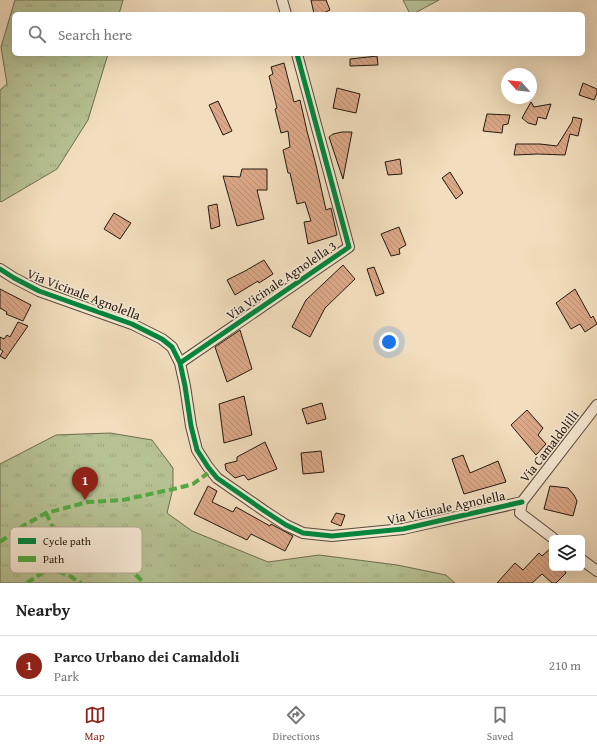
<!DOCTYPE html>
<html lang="en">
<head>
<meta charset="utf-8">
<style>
	body { margin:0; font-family:"Gentium Book Plus",serif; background:#f6f6f6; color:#222 }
	.controls { position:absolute; right:12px; bottom:12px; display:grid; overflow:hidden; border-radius:6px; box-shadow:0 4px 16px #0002 }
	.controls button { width:36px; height:36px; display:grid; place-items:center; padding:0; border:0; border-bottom:1px solid #e0e0e0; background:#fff; color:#222; font:20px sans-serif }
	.compass { position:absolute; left:501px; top:68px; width:36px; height:36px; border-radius:50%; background:#fff; box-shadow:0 4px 16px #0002; rotate:297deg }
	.you { position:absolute; left:389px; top:342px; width:14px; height:14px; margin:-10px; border:3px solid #fff; border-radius:50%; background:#1a73e8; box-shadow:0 0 0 6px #1a73e833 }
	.badge { display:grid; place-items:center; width:26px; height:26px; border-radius:50%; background:#8f2418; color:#fff; font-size:13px; font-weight:700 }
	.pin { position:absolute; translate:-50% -33px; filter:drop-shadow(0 1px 2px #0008) }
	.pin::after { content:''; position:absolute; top:21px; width:14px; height:12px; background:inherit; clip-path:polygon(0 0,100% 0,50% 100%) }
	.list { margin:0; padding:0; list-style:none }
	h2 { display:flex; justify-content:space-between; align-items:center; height:52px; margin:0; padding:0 16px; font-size:17px }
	h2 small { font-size:13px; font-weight:400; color:#767676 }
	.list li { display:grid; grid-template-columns:26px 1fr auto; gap:12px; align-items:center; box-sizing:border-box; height:60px; padding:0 16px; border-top:1px solid #e0e0e0 }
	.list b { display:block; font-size:15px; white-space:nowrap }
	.list p { margin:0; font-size:13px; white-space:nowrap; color:#767676 }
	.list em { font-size:13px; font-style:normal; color:#767676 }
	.icon { flex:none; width:22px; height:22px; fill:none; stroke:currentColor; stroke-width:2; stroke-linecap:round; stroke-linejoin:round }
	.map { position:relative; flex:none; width:597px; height:583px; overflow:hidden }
	.search { position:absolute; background:#fff; box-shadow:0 4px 16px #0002; left:12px; right:12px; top:12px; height:44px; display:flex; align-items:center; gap:10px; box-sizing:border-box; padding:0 14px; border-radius:6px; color:#767676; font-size:15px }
	.sheet { height:112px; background:#fff }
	nav { display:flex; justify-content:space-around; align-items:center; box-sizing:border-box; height:56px; border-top:1px solid #e0e0e0; background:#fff; font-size:11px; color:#767676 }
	nav a { display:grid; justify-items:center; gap:2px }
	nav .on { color:#8f2418 }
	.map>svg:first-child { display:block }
</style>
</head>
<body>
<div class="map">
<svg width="597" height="583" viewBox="0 0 597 583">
	<defs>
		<pattern id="park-tufts" width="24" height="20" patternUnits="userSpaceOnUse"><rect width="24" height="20" fill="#b7c294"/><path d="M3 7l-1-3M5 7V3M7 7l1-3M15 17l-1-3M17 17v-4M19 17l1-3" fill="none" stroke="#9da67f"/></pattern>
		<pattern id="building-back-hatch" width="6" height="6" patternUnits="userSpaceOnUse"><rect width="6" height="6" fill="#dca888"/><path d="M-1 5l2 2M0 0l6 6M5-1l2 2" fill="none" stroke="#bc9074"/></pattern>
	</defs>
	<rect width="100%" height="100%" fill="#f2debe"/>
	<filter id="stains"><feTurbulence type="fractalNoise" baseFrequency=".005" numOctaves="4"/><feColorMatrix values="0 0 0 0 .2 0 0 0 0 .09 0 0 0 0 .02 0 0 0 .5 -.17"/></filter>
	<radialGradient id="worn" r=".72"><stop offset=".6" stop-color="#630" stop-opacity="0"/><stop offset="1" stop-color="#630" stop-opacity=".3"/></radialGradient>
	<path fill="#b7c294" stroke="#6d6d52" d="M403,0H439L413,14H410Z"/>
	<path fill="url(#park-tufts)" stroke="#6d6d52" d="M15,0H123L119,14H14V54H108L88,120L57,169L1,202L0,201V90L7,84L1,47Z
		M110,433L152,440L173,468V488L167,513L192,531L268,562L319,555L397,565L446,575L455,583H0V464L56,435Z"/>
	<path fill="url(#building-back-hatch)" stroke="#231811" d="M311,0H326L330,10L321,14H314Z
		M377,56L378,65L350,66V59Z
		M284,63L294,102L300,100L307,131L316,165L326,210L331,208L337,235L308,244L304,222L311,221L305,202L297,204L290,173H288L283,150L290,147L288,131L281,133L275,109L277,108L269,76L273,74L271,67Z
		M583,83L597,89V93L594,100L579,95Z
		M337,88L360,94L356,113L333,108Z
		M218,101L232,131L223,135L209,105Z
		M531,102L534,107L551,104L546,119L538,117L536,125L528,123L522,118Z
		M487,114L510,115L508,124L503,125L502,133L483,131Z
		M573,117L582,119L578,136L570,134L565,155L538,154L514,155L516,144H540L557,146L572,122Z
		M342,132H352L343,179L329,137L333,134Z
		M400,159L402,174L388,175L385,162Z
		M242,169H267V190H257L264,219L237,226L223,176L240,177Z
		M450,172L463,193L456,199L442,178Z
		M217,204L220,226L211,229L208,206Z
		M114,213L131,223L120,239L104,229Z
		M399,227L406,245L399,249L400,254L391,256L381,234Z
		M264,260L273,274L259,283L258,281L235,295L227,280L245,271Z
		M343,265L355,279L325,308L310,337L292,327L306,300Z
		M374,267L384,293L376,296L367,269Z
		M0,289L31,305L23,321L6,314L7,312L0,308Z
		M575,289L591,318L593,316L597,324L585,332L580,324L571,329L556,303Z
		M18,322L28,326L5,359L0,356L3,351L0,349V337L4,339L7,335L10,337Z
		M240,330L252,369L227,382L215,347Z
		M244,396L252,435L224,443L219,404Z
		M322,403L326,419L307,424L302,409Z
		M527,410L543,428L538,435L546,444L536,455L511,425Z
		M265,442L277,469L248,480L244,475L235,478L226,470L225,464L237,461V457Z
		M321,451L324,472L303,474L301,453Z
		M463,455L470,473L498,461L506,482L464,494L452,459Z
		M208,486L217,491L212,502L233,512L236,507L270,526L271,524L293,536L285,551L251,534L247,540L194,514Z
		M550,486L568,488L574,495L577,501L573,516L544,509Z
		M336,513L345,515L341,526L331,522Z
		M552,547V568H563L566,573L556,583H552L542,574L532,583H497L515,563L523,570L539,553L542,556Z"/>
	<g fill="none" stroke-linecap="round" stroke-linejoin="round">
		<g stroke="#574a3c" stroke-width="12">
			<path id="street" d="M282,0L286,14
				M0,269L14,278L39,291L132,324L162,339L172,347L180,363L185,386L191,426L197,450L208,467L217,478L266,512L286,525L303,533L332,536L403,529L522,502
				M180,363L349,247L297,54
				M553,538L520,513L522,502L597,405
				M582,560L597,571"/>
		</g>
		<use href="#street" stroke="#f7ead5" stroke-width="10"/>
		<path stroke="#53a942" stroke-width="4" stroke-dasharray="8 4" stroke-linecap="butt" d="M46,513L57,536L80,535L103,540L129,568L144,583
			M0,542L23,526L46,513L88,502L123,500L178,488L193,484L211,471
			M27,583L49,568L70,576L81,583"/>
		<g stroke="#f7ead5" stroke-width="8">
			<path id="cycleway" d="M0,269L14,278L39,291L132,324L162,339L172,347L180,363L185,386L191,426L197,450L208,467L217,478L266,512L286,525L303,533L332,536L403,529L522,502
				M180,363L349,247L297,54"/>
		</g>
		<use href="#cycleway" stroke="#00873e" stroke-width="5"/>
	</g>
	<g text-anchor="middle" stroke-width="3" stroke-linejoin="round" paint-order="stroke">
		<g font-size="13" fill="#231811" stroke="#f7ead5">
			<text transform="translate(281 280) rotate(-34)" y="5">Via Vicinale Agnolella 3</text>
			<text transform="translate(84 294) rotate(21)" y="5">Via Vicinale Agnolella</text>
			<text transform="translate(549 446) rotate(-52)" y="5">Via Camaldolilli</text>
			<text transform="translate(446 507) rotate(-12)" y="5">Via Vicinale Agnolella</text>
		</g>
	</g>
	<rect x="10" y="527" width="132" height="46" rx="6" fill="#f7ead5" stroke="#b7ab9a" stroke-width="1"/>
	<rect x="18" y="538" width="18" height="6" fill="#00873e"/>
	<rect x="18" y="556" width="18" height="6" fill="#53a942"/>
	<g font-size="11" fill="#231811">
		<text x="43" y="545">Cycle path</text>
		<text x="43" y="563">Path</text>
	</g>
	<rect width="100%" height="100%" filter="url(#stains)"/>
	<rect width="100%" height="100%" fill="url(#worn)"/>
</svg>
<div class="controls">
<button><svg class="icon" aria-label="layers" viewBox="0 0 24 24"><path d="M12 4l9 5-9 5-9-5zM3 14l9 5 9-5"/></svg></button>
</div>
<svg class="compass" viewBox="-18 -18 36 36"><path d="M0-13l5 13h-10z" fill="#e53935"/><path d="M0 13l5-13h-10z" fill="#767676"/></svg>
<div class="you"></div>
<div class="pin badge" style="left:85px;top:500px">1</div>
<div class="search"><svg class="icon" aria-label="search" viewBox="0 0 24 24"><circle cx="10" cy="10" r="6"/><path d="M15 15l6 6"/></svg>Search here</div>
</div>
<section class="sheet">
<h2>Nearby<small></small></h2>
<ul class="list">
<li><span class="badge">1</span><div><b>Parco Urbano dei Camaldoli</b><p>Park</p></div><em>210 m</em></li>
</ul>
</section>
<nav>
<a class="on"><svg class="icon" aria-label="map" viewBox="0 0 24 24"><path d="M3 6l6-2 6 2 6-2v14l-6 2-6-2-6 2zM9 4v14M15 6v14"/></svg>Map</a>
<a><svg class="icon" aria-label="directions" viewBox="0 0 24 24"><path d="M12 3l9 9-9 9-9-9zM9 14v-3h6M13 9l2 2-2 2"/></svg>Directions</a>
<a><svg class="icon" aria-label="saved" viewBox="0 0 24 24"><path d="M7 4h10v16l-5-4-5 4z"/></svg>Saved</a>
</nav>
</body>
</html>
